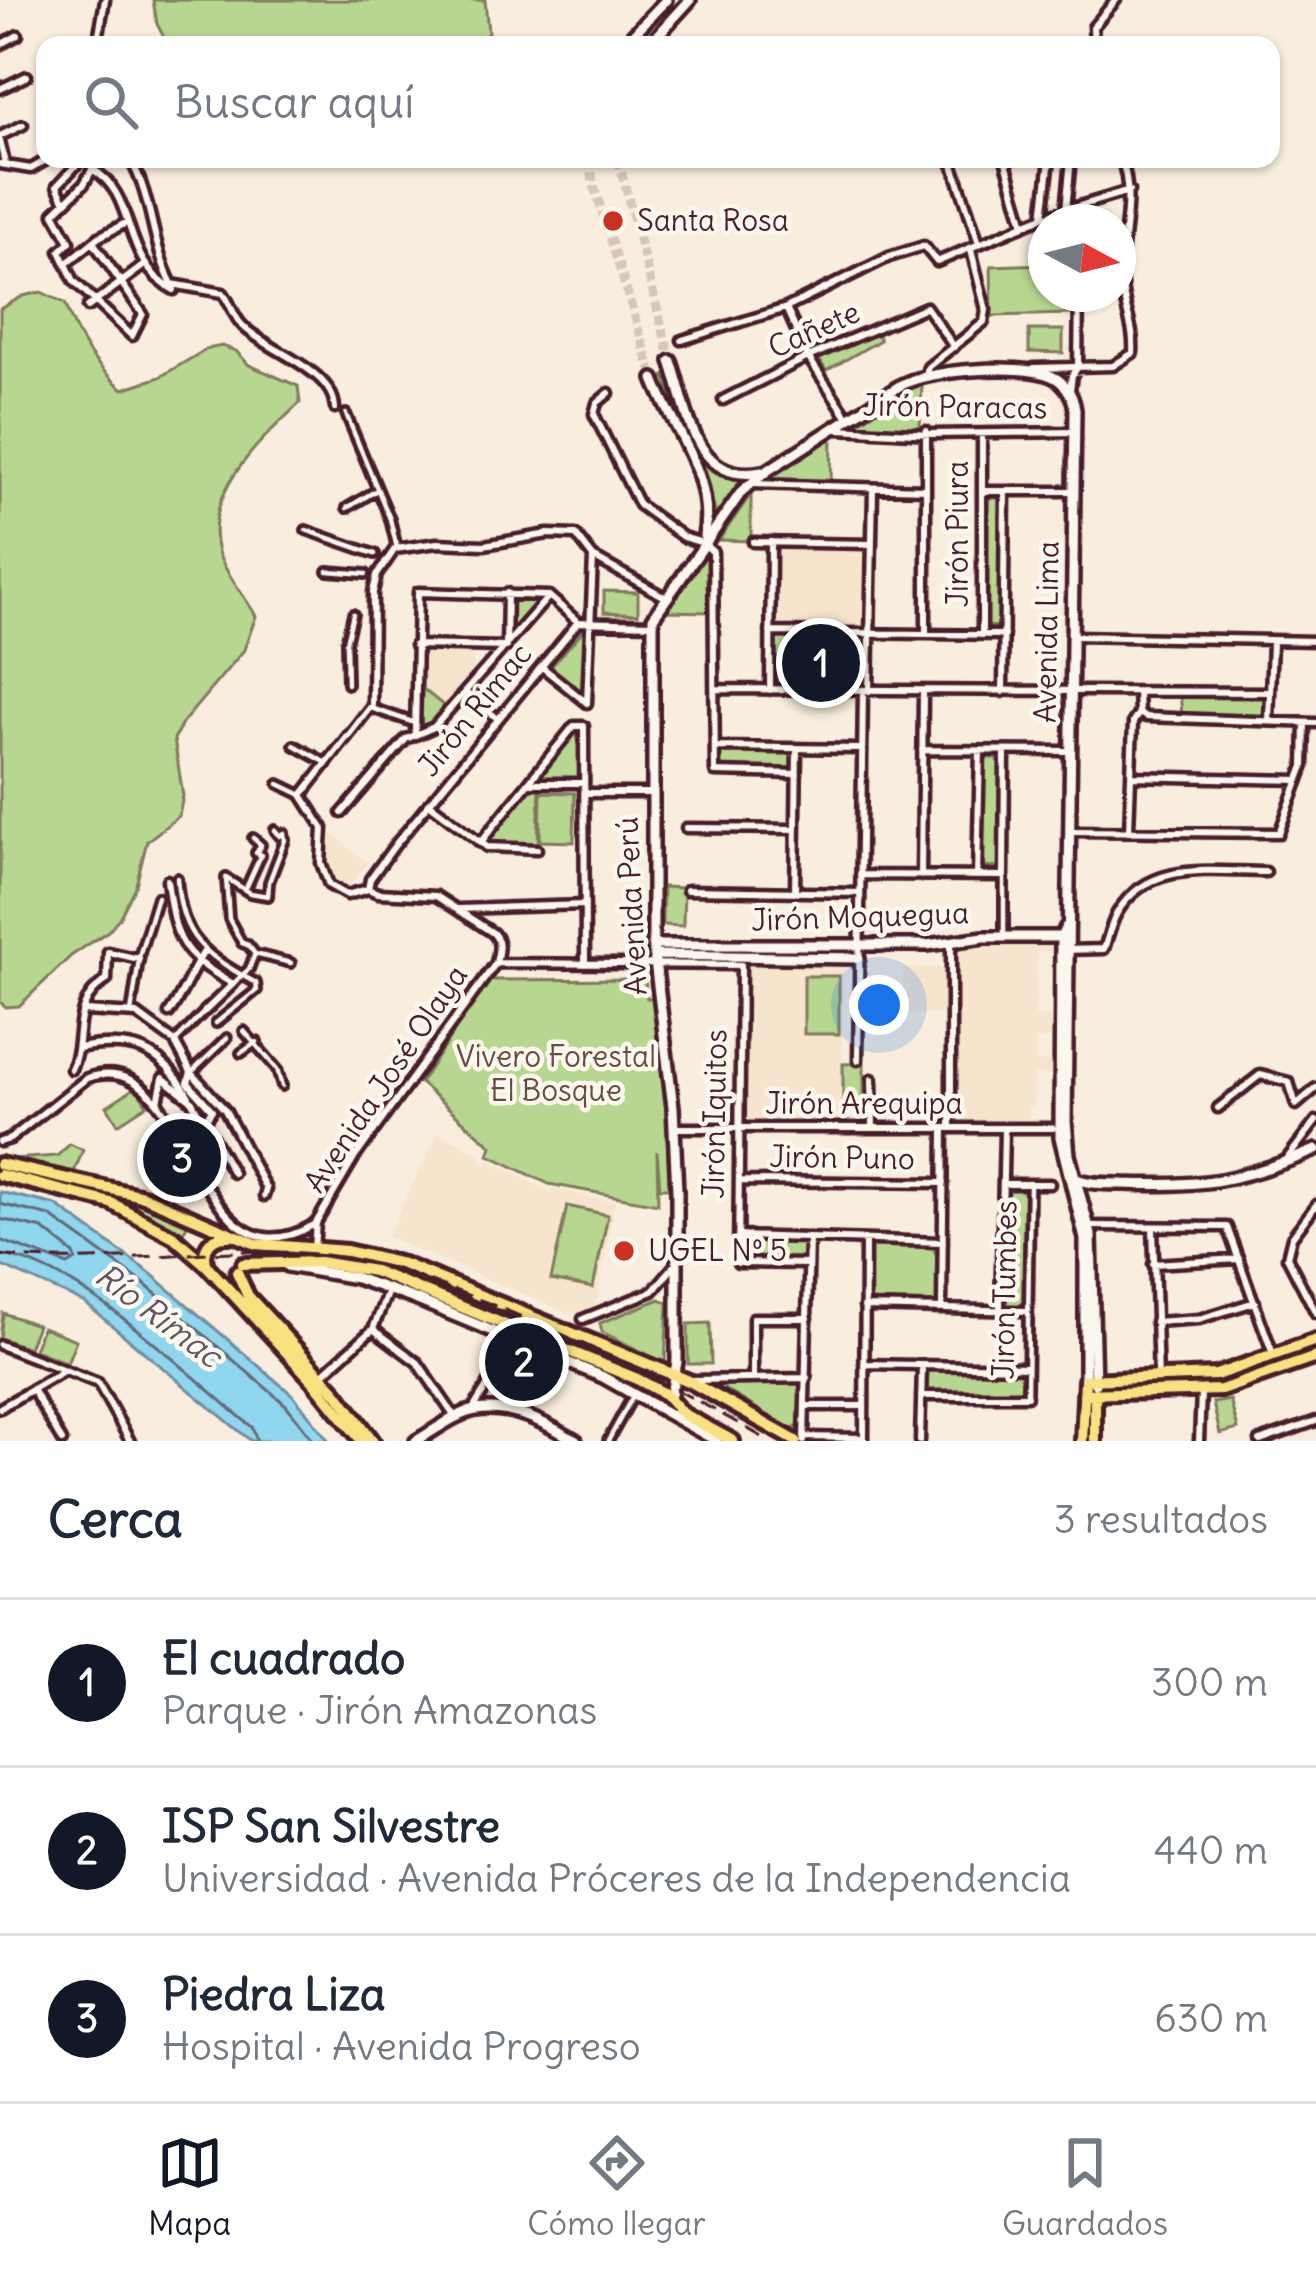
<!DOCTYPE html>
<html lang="es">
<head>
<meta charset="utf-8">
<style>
	body { margin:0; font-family:Delius,sans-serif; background:#f2f2f3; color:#1f2937 }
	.compass { position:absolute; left:1028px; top:204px; width:108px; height:108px; border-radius:50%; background:#fff; box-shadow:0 3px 9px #0004; rotate:97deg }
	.you { position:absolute; left:879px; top:1005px; width:42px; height:42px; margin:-30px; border:9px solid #fff; border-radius:50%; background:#1a73e8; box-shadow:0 0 0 18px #1a73e833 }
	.badge { display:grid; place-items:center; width:78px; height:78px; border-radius:50%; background:#111827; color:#fff; font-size:39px; font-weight:700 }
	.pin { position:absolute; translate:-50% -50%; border:6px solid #fff; box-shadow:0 3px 12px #0006 }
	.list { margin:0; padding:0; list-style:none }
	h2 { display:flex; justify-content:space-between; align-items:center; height:156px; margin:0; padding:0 48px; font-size:51px }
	h2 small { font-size:39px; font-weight:400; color:#747a83 }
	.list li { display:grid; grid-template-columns:78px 1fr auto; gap:36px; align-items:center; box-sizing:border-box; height:168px; padding:0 48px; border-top:3px solid #e0e1e3 }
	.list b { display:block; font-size:45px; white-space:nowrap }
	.list p { margin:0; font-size:39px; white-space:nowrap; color:#747a83 }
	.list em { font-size:39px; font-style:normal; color:#747a83 }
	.icon { flex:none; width:66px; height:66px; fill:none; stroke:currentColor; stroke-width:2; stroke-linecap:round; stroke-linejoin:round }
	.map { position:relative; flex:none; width:1316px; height:1441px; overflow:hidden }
	.search { position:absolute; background:#fff; box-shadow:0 3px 9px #0004; left:36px; right:36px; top:36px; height:132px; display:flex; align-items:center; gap:30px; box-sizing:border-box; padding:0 42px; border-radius:24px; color:#747a83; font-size:45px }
	.sheet { height:660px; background:#fff }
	nav { display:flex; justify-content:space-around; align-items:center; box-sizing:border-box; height:168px; border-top:3px solid #e0e1e3; background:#fff; font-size:33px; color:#747a83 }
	nav a { display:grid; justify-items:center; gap:6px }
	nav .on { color:#111827 }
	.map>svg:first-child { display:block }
</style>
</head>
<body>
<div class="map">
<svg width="1316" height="1441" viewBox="0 0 1316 1441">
	<rect width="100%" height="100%" fill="#f9eedd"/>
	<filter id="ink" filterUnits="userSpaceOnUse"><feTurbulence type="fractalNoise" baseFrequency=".00833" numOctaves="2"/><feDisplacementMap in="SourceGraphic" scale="24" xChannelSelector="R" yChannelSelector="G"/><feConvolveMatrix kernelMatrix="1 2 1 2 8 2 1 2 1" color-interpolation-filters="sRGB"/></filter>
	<g filter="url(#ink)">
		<path fill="#f7e4cc" d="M777,546L869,547L868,629L776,628Z
			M418,649L472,652L474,670L445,707L417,684Z
			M331,833L368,863L345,891L331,883L323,863L324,846Z
			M999,940L1056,942L1055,951L1037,952L1035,1015L1051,1016V1039H1035V1061L1054,1062L1053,1075L1034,1074L1033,1106L1029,1107V1118L1051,1119V1126L955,1124L957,944Z
			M747,958L844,960L841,1122L743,1123Z
			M950,967L949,1014H902L903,968Z
			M438,1132L482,1155L480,1161L488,1165L490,1161L551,1192L553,1188L615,1202L596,1306L571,1314L387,1237Z"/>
		<path fill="#b7d68f" stroke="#807a5d" stroke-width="3" d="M153,0H485L488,32L484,45H168L157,24Z
			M1046,264V294H1070L1071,314L992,316L991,266Z
			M41,292L65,303C78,340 93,364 123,389L160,377L207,349L222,346L236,351L249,365L298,386L300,403C263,438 201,493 218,552C224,572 246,597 256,616L244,650L183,722L174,739L183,796L179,816L147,841L136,885L120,917L108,931L71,956L19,1006L6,1007L0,1002V309L23,296Z
			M1029,330H1063V353L1029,352Z
			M876,331L880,340L826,371L818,357Z
			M665,376C681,415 693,486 747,480L716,515L703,468L658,382Z
			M918,384L922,385L920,428L861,427L859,422Z
			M832,438L831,486L769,483V478Z
			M751,494V541L719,540Z
			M987,498H1005L1003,627L985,626Z
			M708,552L712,558L711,612L665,611Z
			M604,591L638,592V614L604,612Z
			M510,597L545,598L509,640Z
			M585,628L584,698L549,669Z
			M775,636L868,637L867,690L775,689Z
			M417,684L445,707L426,728H418Z
			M1180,693L1267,696L1266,717L1182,715Z
			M577,726L583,728V782L539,781L538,775Z
			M719,749L794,751V772L719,770Z
			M984,758H1002L1000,868L984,867Z
			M530,785H540L538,847L486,845L484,840Z
			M541,792L575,793L574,842L540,841Z
			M663,887L684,888L683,926L662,925Z
			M804,976H839V1034H804Z
			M645,979L647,998H653L667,1121L669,1188H660L657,1151L658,1204L549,1184L489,1155L492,1146L420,1083L488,980Z
			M864,1063V1104H843V1064Z
			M136,1087L147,1105L118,1124L107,1106Z
			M70,1144L83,1150L74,1172L11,1162L12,1159L57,1156Z
			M1005,1185H1029L1026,1308H1002Z
			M110,1194L189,1222L181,1236L150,1214L108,1198Z
			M567,1206L608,1215L593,1288L551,1280Z
			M740,1238L808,1239V1264L739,1261Z
			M869,1246L933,1248L938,1257L939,1303L870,1304Z
			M660,1299L668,1303L665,1363L602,1332L600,1323Z
			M3,1313L37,1325L28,1348L0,1338Z
			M710,1323L711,1364H688V1324Z
			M42,1327L76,1340L67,1363L34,1350Z
			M1316,1346V1353L1214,1387L1113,1388L1112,1384L1214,1380Z
			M926,1370H1022V1394L926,1393Z
			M726,1380L801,1381L799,1426L791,1429L724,1389Z
			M1230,1400L1238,1429L1220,1434L1213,1403Z"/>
		<path fill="#8ed7ef" stroke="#738da1" stroke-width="3" d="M0,1192L56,1205L150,1273L295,1397L329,1441H251L85,1303L0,1265Z"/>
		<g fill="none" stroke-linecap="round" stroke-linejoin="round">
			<path stroke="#656979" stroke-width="3" d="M0,1204L50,1216L142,1282L286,1405L314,1441
				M0,1219L43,1229L74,1254L76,1260L68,1265L0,1240
				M0,1255C77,1263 191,1377 252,1427L257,1441"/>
			<path stroke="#d6c5b9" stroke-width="9" stroke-dasharray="9 4.5" stroke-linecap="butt" d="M590,159L593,183L654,379
				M618,159L671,361"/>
			<g stroke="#4a1f2b" stroke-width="14">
				<path id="pedestrian" d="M346,414L390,519L397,548
					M347,508L377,490
					M306,530L375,554
					M328,571L366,574
					M347,684L346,642L353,614
					M371,708L415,723
					M294,745L325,762
					M279,784L302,795
					M177,878C181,939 205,955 256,983L257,990L216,1023
					M226,878L250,893L268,896L269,882L285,840L284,833L280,836L275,830
					M226,878L229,919L242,943L248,945L255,954L291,963
					M1004,879V933
					M247,886L261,855L256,853L261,845L253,838
					M233,984L249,969L254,956
					M131,1013L140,953L157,897
					M244,1031L277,1069L282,1086
					M175,1042L204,1012
					M241,1053L257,1042
					M192,1072L227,1038
					M1027,1394L1030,1184
					M608,1441L634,1394"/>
			</g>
			<g stroke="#4a1f2b" stroke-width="15">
				<path id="minor" d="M0,45L18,35
					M97,45L105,0
					M1094,45L1093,27L1116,0
					M0,89L27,76
					M0,136L23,125
					M0,141L5,164
					M130,159C153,198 151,244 172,284L223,293C231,303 233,317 243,326C267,351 333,369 335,408
					M951,159L979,243
					M1005,159L1024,224
					M1071,159L1066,210L1073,222
					M0,164L31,169L48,159
					M92,169C139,195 119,262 174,290L173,286
					M65,202L57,186L82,159
					M1043,217L1050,159
					M93,242L143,314L132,336L74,281L60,251L70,242L54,213L84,184L98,159
					M67,263L99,237L126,223
					M88,307L143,266
					M786,308L808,357L849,419
					M682,340L786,308L889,257L924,246L937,262L1043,217L1129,191
					M1034,368L1113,366L1133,353C1135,328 1124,309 1122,285C1118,243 1137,199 1121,159
					M926,374L928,367L984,322L986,310L971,250
					M1070,390L1072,375L1078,367L1079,294
					M609,393L597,403L594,414L639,505L683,537L703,543L713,552L715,772L797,774
					M723,400L808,357L926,307L954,347
					M838,429L932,434L1075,432
					M926,431V634
					M753,484L926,489
					M982,491H1074
					M753,542L872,544
					M770,632L1004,635
					M982,635V434
					M1074,636L1316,641
					M415,645L506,647L507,593
					M542,667L587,703
					M715,689L1270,692
					M770,690L771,542
					M869,691L873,489
					M465,692L498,719
					M1003,692L1005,491
					M1138,693L1139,713L1146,717L1316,723
					M587,703L593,557
					M1269,721L1272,642
					M415,733L418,592L549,596L578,622
					M715,747L861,749
					M922,750L1068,751
					M1131,776L1299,780
					M528,783H584
					M586,793H651
					M429,803L487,847L537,849
					M342,813L406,739L434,727L549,596
					M686,828L796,829
					M1071,831L1279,833L1304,766L1305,723
					M1129,831L1133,722L1139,713
					M480,843L574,726H584L585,964
					M860,875L1004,876L1005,752
					M921,876L923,693
					M977,876L980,751
					M167,880C175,941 180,954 233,984L205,1011
					M368,889L347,895L329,885L321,863L323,828L302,795L372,705L373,592L377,575L395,549L437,543L484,545L548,534L576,535L593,557L665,597
					M368,889L370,879L395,845L578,622L652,624
					M687,890L860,893
					M795,892L797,748
					M459,909L585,905
					M951,941V1128
					M1065,950L1104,949C1108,937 1111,924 1117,913C1149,859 1213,872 1266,872
					M496,963L741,965L738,1263L808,1264
					M84,1011L137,1014L175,1042L191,1072L225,1110L266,1189L264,1196
					M169,1013C184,993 191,971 205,950
					M78,1048C133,1038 161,1048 189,1097
					M858,1060L863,691
					M71,1069C86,1040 68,1004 107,980L108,952L139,959
					M191,1072L188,1083L212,1110L205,1120
					M872,1079L873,1128
					M158,1102L163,1078L191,1100L233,1173
					M1218,1108L1260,1075L1289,1082L1296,1105L1316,1088
					M674,1128H1053
					M0,1142L10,1139L87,1078C196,1041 189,1296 313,1225
					M1286,1160L1316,1121
					M739,1181L944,1183
					M1003,1184H1050
					M1316,1205L1292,1237L1287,1257L1316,1313
					M1090,1226L1227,1227L1273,1354
					M1153,1227L1158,1379
					M738,1236L943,1242
					M314,1248L316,1223L355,1157L496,963C498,952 502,942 493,933L436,896L378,893L368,889
					M1153,1264L1239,1259
					M864,1307L1026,1311
					M942,1307L944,1128
					M1000,1310L1004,1129
					M583,1319L653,1291L675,1265
					M1155,1322L1199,1319L1255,1302
					M373,1329L418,1363L455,1417
					M0,1345L98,1383L130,1441
					M864,1364L1026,1367
					M322,1375L373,1329L388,1291
					M753,1377V1318H808
					M692,1380L807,1378
					M32,1389L62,1441
					M921,1396H1027
					M806,1406H863
					M0,1408L65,1370
					M473,1409L515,1340
					M804,1437L864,1438
					M804,1441L809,1238
					M864,1441L865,1241
					M920,1441L922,1367
					M1199,1441L1201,1392
					M1260,1441L1316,1421"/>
			</g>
			<g stroke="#4a1f2b" stroke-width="18">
				<path id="tertiary" d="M1076,1179C1093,1185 1106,1183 1123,1184C1205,1187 1240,1181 1316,1150
					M416,1441C434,1431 456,1413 476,1410C512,1404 547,1424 576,1441"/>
			</g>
			<g stroke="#4a1f2b" stroke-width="18">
				<path id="secondary" d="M623,45L666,0
					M649,45L690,0
					M671,361C688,411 694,485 762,472
					M654,379C674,431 715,477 704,536
					M1066,927L1061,937L1060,1137L1085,1239V1380
					M653,945H927L984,937H1061
					M654,955L859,958
					M287,1266L356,1278L415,1299L603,1377L717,1441
					M670,1399L677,1362V1191L673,1107L653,945V618L742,491L767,471L901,385C931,370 1013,364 1046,374C1063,379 1073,393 1075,410L1066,1121L1069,1155L1091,1235L1095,1384"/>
			</g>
			<g stroke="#4a1f2b" stroke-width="20">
				<path id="primary" d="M0,1164L143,1196L256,1244L347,1251L403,1264L689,1381L796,1441
					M0,1175L111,1203L174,1237L207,1266L314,1382L362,1441
					M243,1264L320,1262L374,1271L637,1379L665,1394L683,1414L733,1441
					M207,1266C201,1249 210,1235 229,1236
					M237,1272L248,1296L337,1393L373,1441
					M1095,1393V1441
					M1084,1394L1221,1390L1316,1357
					M1082,1441L1085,1380L1216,1375L1316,1340"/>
			</g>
			<use href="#pedestrian" stroke="#fbf7ec" stroke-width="4.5"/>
			<use href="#minor" stroke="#fbf7ec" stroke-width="6"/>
			<use href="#tertiary" stroke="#fbf7ec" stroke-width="9"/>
			<use href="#secondary" stroke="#fbf7ec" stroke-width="9"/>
			<use href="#primary" stroke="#f9e181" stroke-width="10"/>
			<path stroke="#4a1f2b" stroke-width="3" stroke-dasharray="18 9" stroke-linecap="butt" d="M0,1255C101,1268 202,1246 303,1253C370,1257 426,1279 488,1303C586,1342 678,1388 769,1441"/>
		</g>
	</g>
	<g fill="#c8321e" stroke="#fbf7ec" stroke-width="4.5">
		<circle cx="613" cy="221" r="12"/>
		<circle cx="624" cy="1251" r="12"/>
	</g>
	<g text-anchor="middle" stroke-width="9" stroke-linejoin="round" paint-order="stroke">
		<g font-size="30" fill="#4a1f2b" stroke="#fbf7ec" text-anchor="start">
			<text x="637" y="231">Santa Rosa</text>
			<text x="648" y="1261">UGEL Nº 5</text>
		</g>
		<g font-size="30" fill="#4a1f2b" stroke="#fbf7ec">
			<text transform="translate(814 330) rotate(-24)" y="10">Cañete</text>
			<text transform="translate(955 407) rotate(1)" y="10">Jirón Paracas</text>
			<text transform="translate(958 534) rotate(-90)" y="10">Jirón Piura</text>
			<text transform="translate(1047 632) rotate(-89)" y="10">Avenida Lima</text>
			<text transform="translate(475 710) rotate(-51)" y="10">Jirón Rimac</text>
			<text transform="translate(632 906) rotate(-93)" y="10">Avenida Perú</text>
			<text transform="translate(860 917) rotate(-2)" y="10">Jirón Moquegua</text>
			<text transform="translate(386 1079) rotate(-56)" y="10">Avenida José Olaya</text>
			<text x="864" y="1114">Jirón Arequipa</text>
			<text transform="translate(715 1114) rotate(-89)" y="10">Jirón Iquitos</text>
			<text transform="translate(842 1158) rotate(1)" y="10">Jirón Puno</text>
			<text transform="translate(1005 1290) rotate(-89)" y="10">Jirón Tumbes</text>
		</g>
		<g font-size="30" fill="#654d44" stroke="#fbf7ec">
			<text x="556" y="1067">Vivero Forestal<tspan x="556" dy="34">El Bosque</tspan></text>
		</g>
		<g font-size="33" font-style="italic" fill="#5e5666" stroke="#fbf7ec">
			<text transform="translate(159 1315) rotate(37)" y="12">Río Rímac</text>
		</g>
	</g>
</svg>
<svg class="compass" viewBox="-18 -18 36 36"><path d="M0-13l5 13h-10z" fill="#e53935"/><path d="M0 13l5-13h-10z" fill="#747a83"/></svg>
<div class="you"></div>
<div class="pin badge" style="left:821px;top:663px">1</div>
<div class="pin badge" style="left:524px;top:1362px">2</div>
<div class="pin badge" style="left:182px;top:1158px">3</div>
<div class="search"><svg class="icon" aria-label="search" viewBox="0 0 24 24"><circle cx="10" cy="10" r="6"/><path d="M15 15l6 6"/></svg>Buscar aquí</div>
</div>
<section class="sheet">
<h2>Cerca<small>3 resultados</small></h2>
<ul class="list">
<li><span class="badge">1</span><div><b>El cuadrado</b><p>Parque · Jirón Amazonas</p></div><em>300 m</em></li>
<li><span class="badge">2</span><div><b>ISP San Silvestre</b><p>Universidad · Avenida Próceres de la Independencia</p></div><em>440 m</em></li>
<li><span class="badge">3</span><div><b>Piedra Liza</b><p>Hospital · Avenida Progreso</p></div><em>630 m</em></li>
</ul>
</section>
<nav>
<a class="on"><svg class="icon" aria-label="map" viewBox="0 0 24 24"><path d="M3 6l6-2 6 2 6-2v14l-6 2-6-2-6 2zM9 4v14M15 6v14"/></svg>Mapa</a>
<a><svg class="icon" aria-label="directions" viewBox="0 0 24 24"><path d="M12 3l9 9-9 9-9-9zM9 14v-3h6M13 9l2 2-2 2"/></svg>Cómo llegar</a>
<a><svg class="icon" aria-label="saved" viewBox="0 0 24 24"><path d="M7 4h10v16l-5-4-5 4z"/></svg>Guardados</a>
</nav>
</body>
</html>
